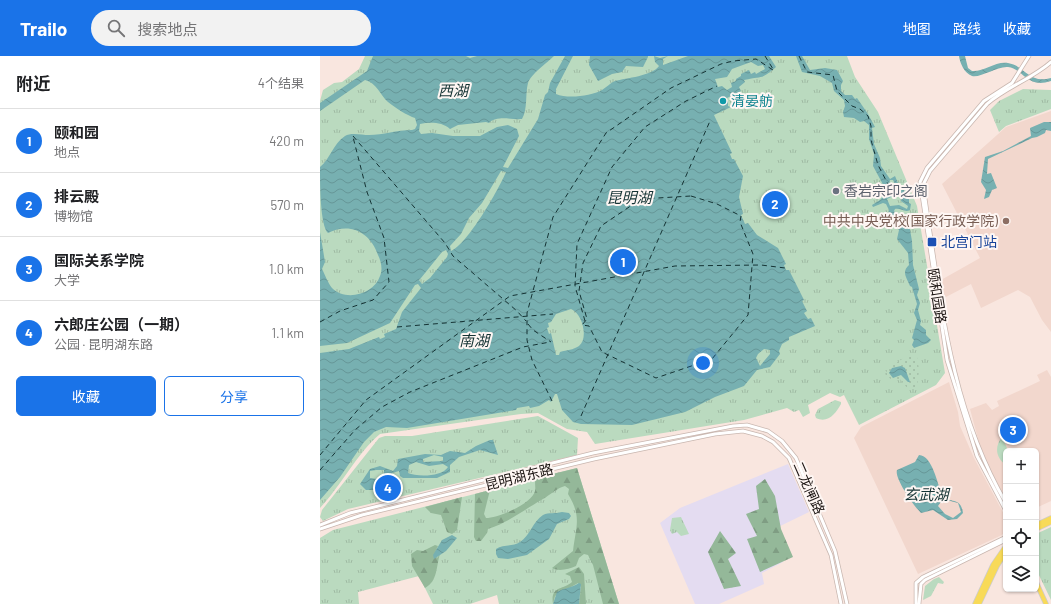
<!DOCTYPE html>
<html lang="zh">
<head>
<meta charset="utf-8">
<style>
	body { margin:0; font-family:Barlow,"Noto Sans SC",sans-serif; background:#f2f2f2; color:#202124 }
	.controls { position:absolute; right:12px; bottom:12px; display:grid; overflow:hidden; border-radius:6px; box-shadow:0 1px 3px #0004 }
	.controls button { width:36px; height:36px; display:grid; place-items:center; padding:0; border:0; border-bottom:1px solid #e0e0e0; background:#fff; color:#202124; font:20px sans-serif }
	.you { position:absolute; left:383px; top:307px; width:14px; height:14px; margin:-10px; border:3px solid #fff; border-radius:50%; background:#1a73e8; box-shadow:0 0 0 6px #1a73e833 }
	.badge { display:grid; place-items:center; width:26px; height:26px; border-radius:50%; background:#1a73e8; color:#fff; font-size:13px; font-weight:700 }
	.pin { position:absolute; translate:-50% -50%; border:2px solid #fff; box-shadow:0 1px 4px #0006 }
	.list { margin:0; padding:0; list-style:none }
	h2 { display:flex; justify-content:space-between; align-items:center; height:52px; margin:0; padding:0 16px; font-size:17px }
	h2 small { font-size:13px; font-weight:400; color:#757577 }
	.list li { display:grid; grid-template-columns:26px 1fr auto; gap:12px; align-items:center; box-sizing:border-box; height:64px; padding:0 16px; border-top:1px solid #e0e0e0 }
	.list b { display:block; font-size:15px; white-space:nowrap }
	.list p { margin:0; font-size:13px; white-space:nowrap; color:#757577 }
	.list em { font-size:13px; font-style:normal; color:#757577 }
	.actions { display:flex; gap:8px; padding:12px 16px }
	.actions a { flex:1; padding:9px 0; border:1px solid #1a73e8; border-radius:6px; text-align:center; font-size:14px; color:#1a73e8 }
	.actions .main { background:#1a73e8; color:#fff }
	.icon { flex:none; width:22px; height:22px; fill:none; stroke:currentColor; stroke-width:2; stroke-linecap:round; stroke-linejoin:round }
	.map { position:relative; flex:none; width:731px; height:548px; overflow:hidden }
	header { display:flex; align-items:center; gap:24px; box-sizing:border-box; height:56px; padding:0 20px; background:#1a73e8; color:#fff }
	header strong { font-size:19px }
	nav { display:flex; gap:22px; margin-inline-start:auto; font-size:14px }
	.search { width:280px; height:36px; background:#f2f2f2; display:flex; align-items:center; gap:10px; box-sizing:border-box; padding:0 14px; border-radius:22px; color:#757577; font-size:15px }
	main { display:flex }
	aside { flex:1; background:#fff }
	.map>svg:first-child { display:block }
</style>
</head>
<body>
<header>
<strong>Trailo</strong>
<div class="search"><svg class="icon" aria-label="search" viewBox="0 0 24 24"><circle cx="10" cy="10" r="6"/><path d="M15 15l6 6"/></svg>搜索地点</div>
<nav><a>地图</a><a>路线</a><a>收藏</a></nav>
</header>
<main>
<aside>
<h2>附近<small>4个结果</small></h2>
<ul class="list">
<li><span class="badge">1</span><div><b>颐和园</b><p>地点</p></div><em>420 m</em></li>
<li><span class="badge">2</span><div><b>排云殿</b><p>博物馆</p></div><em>570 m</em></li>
<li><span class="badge">3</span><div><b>国际关系学院</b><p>大学</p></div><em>1.0 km</em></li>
<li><span class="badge">4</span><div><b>六郎庄公园（一期）</b><p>公园 · 昆明湖东路</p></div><em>1.1 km</em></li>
</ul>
<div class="actions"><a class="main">收藏</a><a>分享</a></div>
</aside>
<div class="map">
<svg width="731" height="548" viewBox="0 0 731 548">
	<defs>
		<pattern id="grass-tufts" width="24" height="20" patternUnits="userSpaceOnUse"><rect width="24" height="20" fill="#badabf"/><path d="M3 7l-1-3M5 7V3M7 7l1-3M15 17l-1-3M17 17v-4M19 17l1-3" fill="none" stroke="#9fbaa3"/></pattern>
		<pattern id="forest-firs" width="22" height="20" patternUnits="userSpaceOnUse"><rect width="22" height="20" fill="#94b899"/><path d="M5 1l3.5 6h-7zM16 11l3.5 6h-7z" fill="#7f9d83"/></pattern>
		<pattern id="garden-dots" width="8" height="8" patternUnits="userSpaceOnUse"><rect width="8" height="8" fill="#badabf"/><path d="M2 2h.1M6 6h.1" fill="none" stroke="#9fbaa3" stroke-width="1.8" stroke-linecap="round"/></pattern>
		<pattern id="water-waves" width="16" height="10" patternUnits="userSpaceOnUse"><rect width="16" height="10" fill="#77b0b1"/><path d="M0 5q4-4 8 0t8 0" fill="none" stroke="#669697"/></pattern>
	</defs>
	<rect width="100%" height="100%" fill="#f9e6df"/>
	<path fill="#e4dcf1" d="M468,408L489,456L452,474V481L463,506L442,517L444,528L399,548H375L340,467L360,452Z"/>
	<path fill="#f2d7cd" d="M731,55V276L722,264L710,241L698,234L661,252L651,228L624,242L621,224L660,202L622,128L686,71Z
		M727,314L731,321V445L716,452V395H686V442L676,426L661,394L650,353L666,347L672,354L679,350L677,345L720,325L717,319Z
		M629,326L638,356L640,370L654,402L686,462V474L682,479L598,518L534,382L541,371Z"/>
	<path fill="url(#grass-tufts)" d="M45,0H527L535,21L558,56L597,150L625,317L616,329L539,369L524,339L520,341L510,337L488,349L490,357L483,361L479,354L474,356L467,352L424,364L275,388L267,376L247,373L218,357L201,358L60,378C37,397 21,430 0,452V45L3,34L14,27L22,26L39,13Z
		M703,33L731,34V53L686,70L679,76L670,54L679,45Z
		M515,344L521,346V348C516,357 508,368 496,362L495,359L498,353Z
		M218,360L258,382L257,399L28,453L3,465L0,461L2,454L59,382L65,380H92Z
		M682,381L687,392L686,409C676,402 674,391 682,381Z
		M257,412L299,548H179L177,539L150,548H113L99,520L38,536L39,548H0V482L13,474Z
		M361,461L369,478L361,480L357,476L352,478L350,474L352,462Z
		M731,471V544L716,513V478Z
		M619,521L624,526L623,528L618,527L611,540L603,544L605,530L614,523Z"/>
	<path fill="url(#forest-firs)" d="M257,412L299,548H283L273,509L268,499L264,498L259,502L256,510C249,513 239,516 232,512L253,495C256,470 262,461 248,438L249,433L245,430C237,432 230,439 223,443C202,455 191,465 168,473L167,477L161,485H156L154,481L155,438L170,434L164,458L166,462C178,462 212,448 215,435C216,431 214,427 216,422Z
		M445,423L455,440L461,473L473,501L440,516L427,483L437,480L426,458L439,453L436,430Z
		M142,441L137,474L132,478L127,476L121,459L111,457L105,451Z
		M400,475L416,497L408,503L421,530L404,533L388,496Z
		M115,489L118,490L115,496L117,502L120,498C116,510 118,525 105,532L92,510L91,498L97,494L103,495Z
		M259,511L264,518L266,548H259L261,531L258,527L235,540L233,548C230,530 243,534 252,526L250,520L245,518Z"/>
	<path fill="url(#garden-dots)" d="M588,300L597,301L599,314L597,331L588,333L580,323L573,325L565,318L570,310Z"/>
	<path fill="url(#water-waves)" fill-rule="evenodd" d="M53,0H146L150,2L157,0H234C227,7 211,18 208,27C205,38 208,53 202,63C191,64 177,59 169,67L166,66L138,69L130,73C122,66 110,66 100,68L99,75L101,78L112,77L133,80H160L177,71L188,69L197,73L199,80L183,111L188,112L218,63L225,39L228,36L230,27L245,0H253L236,33V38C248,43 271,40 282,34C287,31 290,27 295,25C306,22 332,20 339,10L335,6L334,0L340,2L348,0L343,3V9L368,0H449L456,11C440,25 443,19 424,24L425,26L419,31L421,35L399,46L400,48L408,45V50L411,51L394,59L412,97L410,98L412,103H414L423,120L419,141L423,158L421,159L425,168L428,167L437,179L458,192L466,208L464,209L466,214H469L484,244L482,245L487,255L484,257L488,263L491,262L495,270L469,281V284L462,288L459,295L460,298L450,311L437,314L424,330L395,341L365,356L312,369L261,368L253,366L242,354L237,338H235L231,346L229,344L219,350L210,352L209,350L197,352L196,354L87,372L66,371L54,376L44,386L20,421L0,444V297L29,293L59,281L60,283L65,281L64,278L76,273L82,256L101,232L98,228L95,229L70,267L27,287L0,290V176L5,206L2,213C5,219 8,227 12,232C26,246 54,238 60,220C63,213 61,205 58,199C50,176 30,166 8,177C0,170 0,126 0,111C10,103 13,88 25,80C31,76 42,79 49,79C63,79 77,74 92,74L95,73L97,69L95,62C88,60 74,51 68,46C60,39 57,27 45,24L0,55V47L47,15ZM431,6L438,10L443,9L445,13L436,18L435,16L431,18L429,14L421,18V20L416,23V25L411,27L412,31L407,34L402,30L398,31L395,23L407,21L412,13ZM181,115L186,116C179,133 147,189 131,195L130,190L141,178L149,162L162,147ZM126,194L128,198L127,201L110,222L102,228L99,224L101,222L122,196ZM251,253C262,257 269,282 259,290C253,294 247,294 240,296L239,299H236L231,277L229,278L227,272L229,271L228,267L231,266L236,258ZM444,293L450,294V298L440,310L436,302L438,298Z
		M270,0H328V1L323,11L306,10L302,16L292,18L278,25L269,9Z
		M476,0H482L490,14L505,12L517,14L523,25L521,29V35L525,39H532L535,43L537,42L548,58L555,71L552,72L554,88L560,102L561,110L570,123L575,120L581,134L583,133L589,142V147L591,148L590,154C585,157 581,152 575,153L574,155L578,161L589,168L592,185L593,209L599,233L597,239L600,247L598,254L601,265L600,269L606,274V279L611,284L608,287L594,292L592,289L594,284L592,282L597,264L594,257L597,248L592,231L590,230C587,222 581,216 589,209L588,197L577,183L579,174L568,160L569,154L566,148L563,147L553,151L552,149L560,144L567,136L553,110L554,98L549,83V69L544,65L540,66L534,62L524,61L523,56L525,50L524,44L514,35L512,27L500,20L482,16ZM570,124H573L578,134L580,133L581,145L588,150L587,153L579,149L570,150L567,143L575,139L577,134L574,131H571L573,130L569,128Z
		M639,0H645L648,12L652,15C664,16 675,5 688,7C706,10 708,28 731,22V25C706,33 704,13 688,11C677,10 661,22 652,20C644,17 640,7 639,0Z
		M724,66H731V75L726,74L725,77L717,81L712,82L668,103L667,118L671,117L677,132L672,134L669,141L664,143L666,134L661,126L665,101L683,95L711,80L710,72Z
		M581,310L585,312L590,326H588L581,319L573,322L569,317L572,312Z
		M170,384H173L178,399L160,394L139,401L130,409V416L117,422H83L80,420L79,415L72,417L69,428L59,434H46L40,428L50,413L60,410L73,415L77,410L78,403L105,398L121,399L130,395L145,397L156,390ZM114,399L123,401V405L103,406V403ZM96,406L109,410L123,408L128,411C122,421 97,421 88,417L89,409ZM56,414H64V418L57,423L50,422V415Z
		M599,399C613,400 617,428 622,438C627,449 641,439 643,457L637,463L628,464L613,454L601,457C594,450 574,422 577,414L595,406ZM623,443L638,447L641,456L633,462L625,458L618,450Z
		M242,456L249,457L251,460L249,463L237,468L229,483L207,499L188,503L178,502L176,498V493C183,488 193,491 200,486C210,480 213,465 223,459C229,456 235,458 242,456Z
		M132,479L137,482L126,495L114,503L113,499L122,484Z
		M259,527L261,528L259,548H233L237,536C244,532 251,532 259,527Z"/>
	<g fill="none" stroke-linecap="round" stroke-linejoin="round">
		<path stroke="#153334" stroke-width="1" stroke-dasharray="5 4" stroke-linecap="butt" d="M445,0L453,13
			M479,0L487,16L513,19L517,35L532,50L540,53L548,60L551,70V84L558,109L569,130L572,129
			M33,80L125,187L133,200L197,255L206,265
			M371,140L397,148L421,160L420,166L433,198L428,259L392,303L336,322L282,296L269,270L262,269L267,263L259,235L263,207L281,170L321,143Z
			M265,265L255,230L257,188L292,111L325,71L366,45L397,30
			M0,266L20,255L53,244L69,226L64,182L47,136L33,81
			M208,268L213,274L231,286
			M77,271L233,258
			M232,345L212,304L207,284V257L233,161L286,77L351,32L401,8L413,5L436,3L453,14
			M261,360L390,65
			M0,399L46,344L190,240L355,210L441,209L465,212
			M0,414L35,374L62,351L90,336L203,291L230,286"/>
		<g stroke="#c9b7b0" stroke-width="4.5">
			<path id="secondary" d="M686,447C629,350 620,238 603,129L610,115L667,48C686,31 712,23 731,6
				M686,455L657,400L627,304L600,126L607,112L664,45L692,27L709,0
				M0,469L30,457L273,397L413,370L427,369L448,375L462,385L476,402L515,495L527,548
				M0,473L42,459L274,403L395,378L423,375L442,380L453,386L469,402L511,499L521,548
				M596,548V527L603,521L686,481
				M599,548L601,528L605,524L686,484"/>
		</g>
		<g stroke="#cdcccb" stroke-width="5.5">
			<path id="trunk" d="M716,469L731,462
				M716,473L731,466
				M716,526L726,548
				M655,548L673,509L686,490
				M659,548L677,510L686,496"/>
		</g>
		<use href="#secondary" stroke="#fff" stroke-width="3"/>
		<use href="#trunk" stroke="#f8da58" stroke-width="4"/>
	</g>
	<circle fill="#0f9aa8" stroke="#fef6f3" stroke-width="1.5" cx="403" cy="45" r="4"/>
	<circle fill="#6b7280" stroke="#fef6f3" stroke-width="1.5" cx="516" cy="135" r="4"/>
	<circle fill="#8d6e63" stroke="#fef6f3" stroke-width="1.5" cx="686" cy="165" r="4"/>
	<rect fill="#1a4fb4" stroke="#fef6f3" stroke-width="1.5" x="607" y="181" width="10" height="10" rx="2"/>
	<g text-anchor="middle" stroke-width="4" stroke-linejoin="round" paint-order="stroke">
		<g font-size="14" fill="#0d838f" stroke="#fef6f3" text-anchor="start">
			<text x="411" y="50">清晏舫</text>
		</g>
		<g font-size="14" fill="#5b616d" stroke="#fef6f3" text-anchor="start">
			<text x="524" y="140">香岩宗印之阁</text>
		</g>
		<g font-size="14" fill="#785e54" stroke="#fef6f3" text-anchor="end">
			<text x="678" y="170">中共中央党校(国家行政学院)</text>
		</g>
		<g font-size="14" fill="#164399" stroke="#fef6f3" text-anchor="start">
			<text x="621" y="191">北宫门站</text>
		</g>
		<g font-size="14" fill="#1c1513" stroke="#fef6f3">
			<text transform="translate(617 240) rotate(81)" y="5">颐和园路</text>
			<text transform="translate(199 421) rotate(-14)" y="5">昆明湖东路</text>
			<text transform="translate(489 432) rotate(66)" y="5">二龙闸路</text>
		</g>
		<g font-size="15" font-style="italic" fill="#153334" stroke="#fef6f3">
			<text x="133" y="40">西湖</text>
			<text x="309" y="147">昆明湖</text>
			<text x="154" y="290">南湖</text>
			<text x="606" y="444">玄武湖</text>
		</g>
	</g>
</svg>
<div class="controls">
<button>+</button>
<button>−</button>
<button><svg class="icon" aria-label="locate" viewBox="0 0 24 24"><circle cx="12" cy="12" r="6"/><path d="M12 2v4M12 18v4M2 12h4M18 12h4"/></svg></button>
<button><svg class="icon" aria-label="layers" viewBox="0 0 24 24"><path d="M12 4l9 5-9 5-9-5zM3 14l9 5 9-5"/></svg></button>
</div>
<div class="you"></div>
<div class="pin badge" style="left:303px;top:206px">1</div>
<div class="pin badge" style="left:455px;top:148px">2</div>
<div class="pin badge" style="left:693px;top:374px">3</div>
<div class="pin badge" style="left:68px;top:432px">4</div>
</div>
</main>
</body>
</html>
